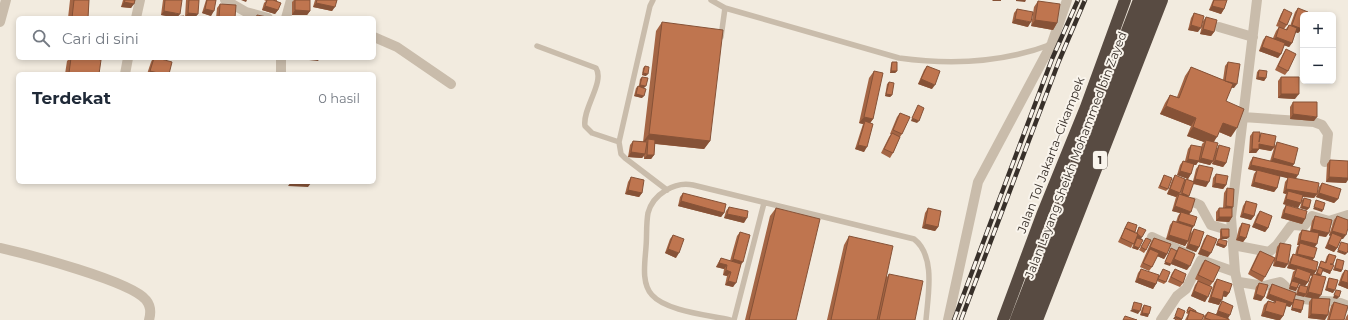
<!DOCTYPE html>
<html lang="id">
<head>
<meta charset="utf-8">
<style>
	body { margin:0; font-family:Montserrat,sans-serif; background:#f2f2f3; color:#1f2937 }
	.controls { position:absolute; right:12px; top:12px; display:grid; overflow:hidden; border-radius:6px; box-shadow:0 2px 6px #0003 }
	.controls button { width:36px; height:36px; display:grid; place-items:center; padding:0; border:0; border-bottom:1px solid #e0e1e3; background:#fff; color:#1f2937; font:20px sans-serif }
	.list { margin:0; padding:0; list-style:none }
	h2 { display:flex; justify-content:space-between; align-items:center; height:52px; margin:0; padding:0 16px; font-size:17px }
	h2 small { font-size:13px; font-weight:400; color:#747a83 }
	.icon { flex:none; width:22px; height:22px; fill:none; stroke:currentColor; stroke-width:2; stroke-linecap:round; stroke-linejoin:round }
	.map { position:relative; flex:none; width:1348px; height:320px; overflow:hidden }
	.search { position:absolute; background:#fff; box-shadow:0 2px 6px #0003; left:16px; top:16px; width:360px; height:44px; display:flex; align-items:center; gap:10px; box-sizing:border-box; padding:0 14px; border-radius:6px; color:#747a83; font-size:15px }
	.panel { position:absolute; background:#fff; box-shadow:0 2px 6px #0003; left:16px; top:72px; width:360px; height:112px; border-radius:6px }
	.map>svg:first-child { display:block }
</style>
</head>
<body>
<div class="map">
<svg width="1348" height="320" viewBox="0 0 1348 320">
	<rect width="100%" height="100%" fill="#f2ebdf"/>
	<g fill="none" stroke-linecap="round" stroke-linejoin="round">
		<path stroke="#c9bcab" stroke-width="5.5" d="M653,0L650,6L619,142L621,154L625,158L667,190
			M711,0L725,8L899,58C950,65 1003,63 1052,44
			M721,37L725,8
			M537,46L596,68C605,82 582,109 585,126L592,133L619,142
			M730,320C708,315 666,311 652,295C641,283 645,262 646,247C647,236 646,224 648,213C653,194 675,181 693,185L914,239C936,256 928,295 926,320
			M734,320L764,203"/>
		<path stroke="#c9bcab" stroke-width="10" d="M225,0L246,12L268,18
			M136,18L140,0
			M286,18L291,0
			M0,22L6,0
			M1219,27L1253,37
			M374,37L397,47L451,84
			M125,74L128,58
			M281,74V58
			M1243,117L1314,122L1322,125L1328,134L1325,162
			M1193,202L1200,205L1211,225L1231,231
			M1152,237L1190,255
			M1233,245L1269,252L1277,245L1291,226L1294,225L1304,226L1312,216L1329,221L1348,215
			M0,248C27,254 131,281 146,300C151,306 151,313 149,320
			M1239,282L1264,286L1280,282C1286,285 1290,294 1296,297C1313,304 1332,297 1348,306
			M948,320L978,182L1052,43L1067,0
			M1161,320L1177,296L1186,289L1201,260L1235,272
			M1246,320L1235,272L1231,217L1257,0"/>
		<path stroke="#584b42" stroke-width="12" d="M1003,320L1042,215L1086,107L1125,0
			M1016,320L1139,0
			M1028,320L1053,250L1151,0
			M1037,320L1162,0"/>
		<g stroke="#38302a" stroke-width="4.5">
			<path id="rail" d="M954,320L1052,59L1078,0
				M961,320L1059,61L1085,0"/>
		</g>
		<use href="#rail" stroke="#f9f4ec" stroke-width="3" stroke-dasharray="9" stroke-linecap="butt"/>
	</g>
	<path fill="#a46544" d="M70,0H89L88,18H68Z
		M123,0H135L131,8L121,7Z
		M163,0H182L173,17L161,15Z
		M186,0H199L195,18L185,17Z
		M206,0H216L211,16L202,13Z
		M264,0H277V1L278,10L275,14L262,10L264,3L266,1Z
		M294,0H310V11L307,15H292V2Z
		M315,0H337L332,11L313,7Z
		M1213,0H1225L1224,9L1221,14L1209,10Z
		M1038,1L1057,23L1053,30L1031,26L1034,7Z
		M220,4L235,18H216L217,8Z
		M1298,8L1302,29L1298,33L1295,32L1292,43L1289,47L1284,45L1281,54L1278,58L1259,51L1263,40L1266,36L1273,38L1276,31L1279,27L1276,26L1281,14L1284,9L1287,25L1284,29H1286L1289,25L1290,26L1295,12Z
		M1017,9L1028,27L1012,23L1014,13Z
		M1194,13L1198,32L1188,30L1191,18Z
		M1206,17L1214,32L1211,36L1200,34L1203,21Z
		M662,22L710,141L704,149L655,144L654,155L651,159H644V156L642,158L628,157L630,145L633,141L643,142L656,31Z
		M1286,49L1288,71L1285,75L1275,70L1283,54Z
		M70,58H92L99,74H65L67,61Z
		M153,58H157L169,74H147L151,62Z
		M892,62L897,71L895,73H890L891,64Z
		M1228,62L1234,88L1231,87L1226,101L1231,137L1219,132L1214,142L1213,161L1210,165L1198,162L1196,165H1193L1191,174L1188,179L1177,175L1180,165L1183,161H1185L1188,149L1191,145L1201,149L1202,144L1204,142L1187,136L1191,126L1160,114L1165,103L1170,95L1177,97L1185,76L1191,67L1223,80L1225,66Z
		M645,66L646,76L642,75L643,68Z
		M927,66L932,89L918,84L924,70Z
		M1259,70L1266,78L1264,81L1256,79L1257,72Z
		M874,71L873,119L870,123L864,152L855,149L863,124L859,123L869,78Z
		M642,77L644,88L642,98L634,96L636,88L638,86H639L640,79Z
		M1281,77L1295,99L1278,98V81Z
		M889,82L892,95L890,97L885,96L887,84Z
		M1293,102L1314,121L1290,119V107Z
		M900,113L902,134L900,137L893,153L890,158L881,153L889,137L891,134H890L897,117Z
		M1253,132L1260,136L1261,133L1275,146L1277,142L1294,164L1292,166L1296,179L1317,194L1314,198L1303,197L1298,208L1283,204L1286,194L1283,193L1285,182L1288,178L1280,176L1277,188L1274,192L1251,186L1254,174L1256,171L1248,169L1250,162L1253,157L1270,161L1274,148L1271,151L1259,149L1256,153H1249L1250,136Z
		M1219,145L1226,163L1223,167L1212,164L1216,150Z
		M1330,160L1346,183L1326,182L1327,164Z
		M1199,165L1206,187L1193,184L1188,197L1189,214L1192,228L1191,233L1194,229L1199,247L1196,252L1186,248L1188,241L1185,246L1166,239L1170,225L1173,221L1176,222L1178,216L1180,213L1172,211L1176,197L1167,194L1172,180L1175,175L1180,193L1179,194H1180L1183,183L1186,179L1193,181L1196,169Z
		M1216,174L1226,185L1223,189L1212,187L1213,178Z
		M1164,175L1168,189L1166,191L1158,188Z
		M631,177L642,193L639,197L625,194L628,182Z
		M1322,183L1338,199L1334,203L1316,197L1319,187Z
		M1227,188L1233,207L1232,208V217L1229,222L1216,221V212L1219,208H1223L1224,193Z
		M683,193L724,213L721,217L678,206L680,197Z
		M1304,198L1309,208L1307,210L1300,208L1302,200Z
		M1246,201L1254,216L1251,220L1240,217L1243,206Z
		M1286,205L1305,219L1302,224L1281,218L1283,210Z
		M729,207L744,223L724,218L726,211Z
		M776,208L796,320H745L770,216Z
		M928,208L938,227L935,231L922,228L925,213Z
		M1260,211L1268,228L1265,232L1252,227L1257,215Z
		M1315,216L1326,237L1319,236L1315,247L1313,260L1316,271L1313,275H1315L1320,263L1321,261L1325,262L1327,256L1329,254L1332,265L1330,274L1323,271L1320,276L1319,298L1325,320L1308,318L1309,302L1312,298L1296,295L1298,287L1300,285L1307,287L1310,279L1312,276L1310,275L1308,282L1305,286L1299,284L1296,291L1289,289L1293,272L1295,270L1287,268L1290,259L1293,254L1295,255L1297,247L1299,245H1297L1299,234L1302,230L1310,231L1312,221Z
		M1337,216L1343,239H1341L1337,248L1334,252L1325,248L1330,236L1329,235L1334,220Z
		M1128,222L1135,232L1136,233L1139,227L1141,240L1139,248L1138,250L1132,248L1134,242L1131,248L1118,242Z
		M1242,223L1246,238L1243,242L1236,240L1239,228Z
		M1221,229L1227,239H1221L1226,246L1224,248L1216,245L1219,239H1220V231Z
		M740,232L741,265L733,287L725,285L727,276L723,275L724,269L716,267L718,263L721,258L730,261L737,236Z
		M673,235L676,258L665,253L670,239Z
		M1207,235L1208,257L1198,254L1204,239Z
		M849,236L887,277L889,274L915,320H827L844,245Z
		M1146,238V250L1144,253L1139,250Z
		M1154,238L1167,254L1164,259L1157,256L1152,267L1149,271L1140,267L1151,242Z
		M1280,243L1285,268L1273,266L1274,259L1265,277L1262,282L1248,274L1257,255L1260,251L1275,258L1277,247Z
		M1179,247L1187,270L1171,264L1176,252Z
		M1337,259L1342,270L1341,272L1333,270L1336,262Z
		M1205,260L1213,282L1210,286L1205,302L1191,296L1195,285L1198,281L1200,282L1195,279L1202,264Z
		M1141,269L1156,284L1153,289L1135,282L1138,273Z
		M1163,269L1166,282L1164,284L1157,281Z
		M1175,269L1183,283L1180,287L1168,282L1172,273Z
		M1345,270L1348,289L1338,285L1342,274Z
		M1329,278L1333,293L1325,290L1328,280Z
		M1217,279L1229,293L1226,297L1223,296L1219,305L1208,302L1214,283Z
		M1259,283L1264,297L1261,301L1253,299L1256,287Z
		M1272,284L1294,300L1301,313L1291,310L1293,303L1290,307L1286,306L1283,316L1280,320H1277L1261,316L1264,305L1268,301L1274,303L1275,302L1266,298L1269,289Z
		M1222,301L1227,319L1229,320H1203L1204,316L1208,312L1216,315L1219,306Z
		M1334,302L1344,320H1327L1331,306Z
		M1144,305L1148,317L1140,315L1142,308Z
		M1189,307L1196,312L1202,320H1185L1188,314L1186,313Z
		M1348,314V320H1345L1346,317Z"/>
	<path fill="#865237" d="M241,0H247L246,2Z
		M993,0H1001V1H992Z
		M1016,0H1026L1025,2L1016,1Z
		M124,2L134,4L131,8L121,7Z
		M316,3L335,7L332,11L313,7Z
		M265,6L278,10L275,14L262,10Z
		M1212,6L1224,9L1221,14L1209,10Z
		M205,9L214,11L211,16L202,13Z
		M295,10L310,11L307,15H292Z
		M164,11L180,14L177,18L161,15Z
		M188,13L198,14L195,18L185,17Z
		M1015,19L1031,22L1028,27L1012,23Z
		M1035,20L1057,23L1053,30L1031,26Z
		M1191,25L1201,28L1198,32L1188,30Z
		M1292,25L1302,29L1298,33L1289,30Z
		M1203,29L1214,32L1211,36L1200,34Z
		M1276,37L1292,43L1289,47L1272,41Z
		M1262,47L1281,54L1278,58L1259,51Z
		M296,58H309L307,60H295Z
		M310,58H320L318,61L309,60Z
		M150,71L162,74H148Z
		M891,71H897L895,73H890Z
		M643,73L648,74L646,76L642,75Z
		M1258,77L1266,78L1264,81L1256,79Z
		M921,79L935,85L932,89L918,84Z
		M1225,81L1237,84L1234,88L1222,86Z
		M640,85L646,86L644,88L638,87Z
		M636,94L644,96L642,98L634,96Z
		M886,94L892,95L890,97L885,96Z
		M1281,94H1299L1295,99L1278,98Z
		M1166,106L1196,118L1191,126L1160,114Z
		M1293,114L1317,117L1314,121L1290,119Z
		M864,117L873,119L868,126L865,121L863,124L859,123Z
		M912,118L919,121L917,123L911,121Z
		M1223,123L1237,128L1231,137L1217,131Z
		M1193,127L1217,137L1211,145L1206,140L1204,142L1187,136Z
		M649,134L710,141L704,149L648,143V139L645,142H643Z
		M1259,144L1274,147L1271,151L1256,148Z
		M858,145L867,147L864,152L855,149Z
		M1252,149H1259L1256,153H1249Z
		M631,152L645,154L642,158L628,157Z
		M647,155H654L651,159H644Z
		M1201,158L1213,161L1210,165L1198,162L1196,165L1185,163L1188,159L1199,161Z
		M1273,158L1294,164L1291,169L1270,163Z
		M1215,160L1226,163L1223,167L1212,164Z
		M1251,165L1298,175L1295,180L1257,171V170L1256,171L1248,169Z
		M1180,171L1191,174L1188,179L1177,175Z
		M1329,177L1348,178V180L1346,183L1326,182Z
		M1195,179L1209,182L1206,187L1192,183Z
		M291,182H298L311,183L308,187L288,186Z
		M1254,182L1277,188L1274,192L1251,186Z
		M1215,183L1226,185L1223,189L1212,187Z
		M1170,189L1180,193L1176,197L1167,194Z
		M1286,189L1317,194L1314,198L1287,194L1288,191L1286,194L1283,193Z
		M628,190L642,193L639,197L625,194Z
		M1182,193L1189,196L1186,200L1179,197Z
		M1319,193L1338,199L1334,203L1316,197Z
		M1286,199L1301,203L1298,208L1283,204Z
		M681,201L724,213L721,217L678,206Z
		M1175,206L1191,212L1188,216L1181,212L1180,213L1172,211Z
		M1226,206L1233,207L1230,211H1223Z
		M1302,206L1309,208L1307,210L1300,208Z
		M1314,207L1323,210L1322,212L1313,209Z
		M1243,213L1254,216L1251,220L1240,217Z
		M1284,213L1305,219L1302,224L1281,218Z
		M727,214L747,218L744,223L724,218Z
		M1219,217H1232L1229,222L1216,221Z
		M1178,221L1194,226L1191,230L1175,225Z
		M1255,223L1268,228L1265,232L1252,227Z
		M925,224L938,227L935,231L922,228Z
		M1312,229L1329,233L1326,237L1309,233Z
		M1332,231L1346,235L1343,239L1331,236L1332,233L1330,236L1329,235Z
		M1136,235L1142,237L1141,240L1135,237Z
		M1169,235L1188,241L1185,246L1166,239Z
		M1239,236L1246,238L1243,242L1236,240Z
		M1222,237H1229L1227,239H1220Z
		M1300,240L1317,244L1314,248L1300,243L1299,245H1297Z
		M1217,243L1226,246L1224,248L1216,245Z
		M1189,244L1199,247L1196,252L1186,248Z
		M1328,244L1337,248L1334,252L1325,248Z
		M1134,246L1139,248L1138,250L1132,248Z
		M1150,247L1167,254L1164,259L1148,252L1150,249L1147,252Z
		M668,249L679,253L676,258L665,253Z
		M1201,249L1211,253L1208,257L1198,254Z
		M1338,250L1347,253L1345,255L1337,252Z
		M1297,254L1314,258L1311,263L1294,258Z
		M733,259L743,262L740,266L730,264Z
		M1174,259L1190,266L1187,270L1171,264Z
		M1276,261L1288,264L1285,268L1273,266Z
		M1165,262L1171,264L1170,266L1164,264Z
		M719,263L727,265L724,269L716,267Z
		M1290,264L1316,271L1313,276L1296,271L1297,268L1295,270L1287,268Z
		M1319,267L1331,271L1330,274L1318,269L1319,267L1318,269Z
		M1335,268L1342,270L1341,272L1333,270Z
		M726,270L731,272L727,276L723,275Z
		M1317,273L1321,275L1320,277L1315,275Z
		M1294,277L1308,282L1305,286L1291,282Z
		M1138,278L1156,284L1153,289L1135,282Z
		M728,281L736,283L733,287L725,285Z
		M1341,281L1348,283V289L1338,285Z
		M1290,286L1297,288L1296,291L1289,289Z
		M1327,288L1335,290L1333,293L1325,290Z
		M1194,291L1208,297L1205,302L1191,296Z
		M1224,291L1229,293L1226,297L1221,296Z
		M1298,292L1306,294L1304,297L1296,295Z
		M1308,292L1321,295L1318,299L1305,297Z
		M1256,294L1264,297L1261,301L1253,299Z
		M1269,294L1293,303L1290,307L1276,302V300L1275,302L1266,298Z
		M1334,295L1339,297L1337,299L1333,298Z
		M1211,297L1222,300L1219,305L1208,302Z
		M1292,308L1302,310L1301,313L1291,310Z
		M1132,309L1140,311L1138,314L1130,311Z
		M1218,311L1230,315L1227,320L1215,316Z
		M1265,311L1283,316L1280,320H1277L1261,316Z
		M1142,313L1149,314L1148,317L1140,315Z
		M1311,314L1328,315L1325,320L1308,318Z
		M1175,316L1182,319V320L1176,318L1175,319H1173Z"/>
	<path fill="#bf754f" stroke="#865237" d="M74,0H89L88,18H72Z
		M125,0H135L134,4L124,2Z
		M165,0H182L180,14L164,11Z
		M189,0H199L198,14L188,13Z
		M207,0H216L214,11L205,9Z
		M267,0H273L281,3L278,10L265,6Z
		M295,0H310V11L295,10Z
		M317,0H337L335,7L316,3Z
		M1214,0H1227L1224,9L1212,6Z
		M1038,1L1060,4L1057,23L1035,20Z
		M220,4L236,5L235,18H219Z
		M1298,8L1308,12L1306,15H1303V25L1302,29L1292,25Z
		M1017,9L1033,12L1031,22L1015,19Z
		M1284,9L1292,13L1287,25L1279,21Z
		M1194,13L1204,16L1201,28L1191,25Z
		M257,15L272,18H256Z
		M184,16V18H165Z
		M1206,17L1217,20L1214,32L1203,29Z
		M662,22L723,30L710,141L649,134Z
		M1289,25L1297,28L1292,43L1276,37L1279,27L1287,30Z
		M1266,36L1285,43L1281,54L1262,47Z
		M1286,49L1296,54L1288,71L1278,66Z
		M71,58H92L101,60L99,74H75L69,73Z
		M154,58H157L172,62L169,74H162L150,71Z
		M892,62H897V71H891Z
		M1228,62L1240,64L1237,84L1225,81Z
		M645,66L649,67L648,74L643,73Z
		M927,66L940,71L935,85L921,79Z
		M1191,67L1233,84L1226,101L1244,109L1237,128L1223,123L1217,137L1193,127L1196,118L1166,106L1170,95L1179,98Z
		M1259,70L1267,71L1266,78L1258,77Z
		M874,71L883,73L873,119L864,117Z
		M642,77L648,78L646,86L640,85Z
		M1281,77H1299V94H1281Z
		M889,82L894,83L892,95L886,94Z
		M638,86L646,89L644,96L636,94Z
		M1293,102H1317V117L1293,114Z
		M918,105L924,108L919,121L912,118Z
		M900,113L910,117L902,134L893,130Z
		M865,121L873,124L867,147L858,145Z
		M1253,132H1260L1259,142L1261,133L1276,136L1274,147L1259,144V149H1252Z
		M892,133L900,137L893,153L884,149Z
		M648,139L655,140L654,155H647Z
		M1206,140L1218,143L1213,161L1201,158Z
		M633,141L647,142L645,154L631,152Z
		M1277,142L1298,148L1294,164L1273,158Z
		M1191,145L1202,147L1199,161L1188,159Z
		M1219,145L1230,148L1226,163L1215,160Z
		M1253,157L1300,168L1298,175L1251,165Z
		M1330,160L1348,161V178L1329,177Z
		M1183,161L1194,164L1191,174L1180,171Z
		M1199,165L1213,168L1209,182L1195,179Z
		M1257,170L1280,176L1277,188L1254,182Z
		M1216,174L1228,176L1226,185L1215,183Z
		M1164,175L1172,178L1168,189L1160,186Z
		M1175,175L1185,179L1180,193L1170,189Z
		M631,177L644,180L642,193L628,190Z
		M1288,177L1319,183L1317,194L1286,189Z
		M1186,179L1194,182L1189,196L1182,193Z
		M1322,183L1341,189L1338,199L1319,193Z
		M1227,188L1234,189L1233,207L1226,206Z
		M1288,191L1303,195L1301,203L1286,199Z
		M683,193L726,204L724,213L681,201Z
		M1179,194L1195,199L1191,212L1175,206Z
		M1304,198L1311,200L1309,208L1302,206Z
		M1316,200L1325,203L1323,210L1314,207Z
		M1246,201L1257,204L1254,216L1243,213Z
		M1286,205L1307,211L1305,219L1284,213Z
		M729,207L748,211L747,218L727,214Z
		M776,208L820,219L796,320H749Z
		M928,208L941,211L938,227L925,224Z
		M1219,208H1232V217H1219Z
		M1260,211L1272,216L1268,228L1255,223Z
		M1181,212L1197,217L1194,226L1178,221Z
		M1315,216L1332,220L1329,233L1312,229Z
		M1337,216L1348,220V228L1346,235L1332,231Z
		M1173,221L1192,227L1188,241L1169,235Z
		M1128,222L1137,225L1135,232L1125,228Z
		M1242,223L1250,225L1246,238L1239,236Z
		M1139,227L1146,230L1142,237L1138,235V234L1137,233Z
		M1125,228L1138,234L1134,244L1121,238Z
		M1194,229L1204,232L1199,247L1189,244Z
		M1221,229H1229V237H1222Z
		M1302,230L1319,233L1317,244L1300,240Z
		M740,232L750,235L743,262L733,259Z
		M1332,233L1342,237L1337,248L1328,244Z
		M673,235L684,239L679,253L668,249Z
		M1207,235L1217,239L1211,253L1201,249Z
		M849,236L893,246L877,320H831Z
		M1137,238L1143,240L1139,248L1134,246Z
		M1146,238L1151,240L1146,250L1141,247Z
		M1154,238L1171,244L1167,254L1150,247Z
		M1219,239L1227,241L1226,246L1217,243Z
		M1341,242L1348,244V250L1347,253L1338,250Z
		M1280,243L1291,245L1288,264L1276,261Z
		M1300,243L1317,248L1314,258L1297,254Z
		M1179,247L1195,254L1190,266L1174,259Z
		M1171,248L1177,251L1171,264L1165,262Z
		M1150,249L1159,253L1152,267L1143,263Z
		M1260,251L1275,258L1265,277L1251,270Z
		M1293,254L1318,262L1316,271L1290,264Z
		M1329,254L1336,256L1333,264H1330L1334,265L1331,271L1319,267L1321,261L1326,263Z
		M721,258L741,264L736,283L728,281L731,272L726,270L727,265L719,263Z
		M1337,259L1344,261L1342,270L1335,268Z
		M1205,260L1220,267L1213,282L1198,275Z
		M1319,267L1323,269L1321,275L1317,273Z
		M1297,268L1311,273L1308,282L1294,277Z
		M1141,269L1159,275L1156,284L1138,278Z
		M1163,269L1170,272L1166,282L1158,279Z
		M1175,269L1186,274L1183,283L1171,277Z
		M1345,270L1348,271V283L1341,281Z
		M889,274L923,281L915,320H879Z
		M1313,274L1326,277L1321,295L1308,292Z
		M1329,278L1338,280L1335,290L1327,288Z
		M1217,279L1232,284L1229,293L1224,291L1222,300L1211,297Z
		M1198,281L1212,287L1208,297L1194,291Z
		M1292,281L1299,283L1297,288L1290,286Z
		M1259,283L1268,285L1264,297L1256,294Z
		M1272,284L1296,293L1293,303L1269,294Z
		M1300,285L1308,287L1306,294L1298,292Z
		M1336,290L1341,291L1339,297L1334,295Z
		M1312,298L1330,299L1328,315L1311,314Z
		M1294,299L1304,301L1302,310L1292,308Z
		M1276,300L1287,303L1283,316L1265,311L1268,301L1275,303Z
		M1222,301L1233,306L1230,315L1218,311Z
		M1134,302L1142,304L1140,311L1132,309Z
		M1334,302L1348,306L1344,320H1329Z
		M1144,305L1151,307L1149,314L1142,313Z
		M1189,307L1196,311V312L1190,310L1189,312L1187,311Z
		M1178,308L1185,311L1182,319L1175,316Z
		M1190,310L1204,315L1202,320H1187Z
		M1208,312L1229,319V320H1211L1205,318Z
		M1125,316L1137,320H1123Z
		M1176,318L1182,320H1175Z"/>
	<g text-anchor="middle" stroke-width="4" stroke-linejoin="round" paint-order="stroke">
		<rect fill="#f9f4ec" stroke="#726b64" stroke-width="1" x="1093" y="151" width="14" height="18" rx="3"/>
		<g font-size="11" font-weight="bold" fill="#38302a">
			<text x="1100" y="164">1</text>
		</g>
		<g font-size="12" fill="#38302a" stroke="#f9f4ec">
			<text transform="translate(1051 155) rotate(-69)" y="4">Jalan Tol Jakarta–Cikampek</text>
			<text transform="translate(1076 155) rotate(-69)" y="4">Jalan Layang Sheikh Mohammed bin Zayed</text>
		</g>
	</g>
</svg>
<div class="controls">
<button>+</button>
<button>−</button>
</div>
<div class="search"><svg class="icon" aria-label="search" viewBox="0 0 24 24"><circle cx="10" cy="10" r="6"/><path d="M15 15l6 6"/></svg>Cari di sini</div>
<section class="panel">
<h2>Terdekat<small>0 hasil</small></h2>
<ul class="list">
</ul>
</section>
</div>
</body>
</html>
